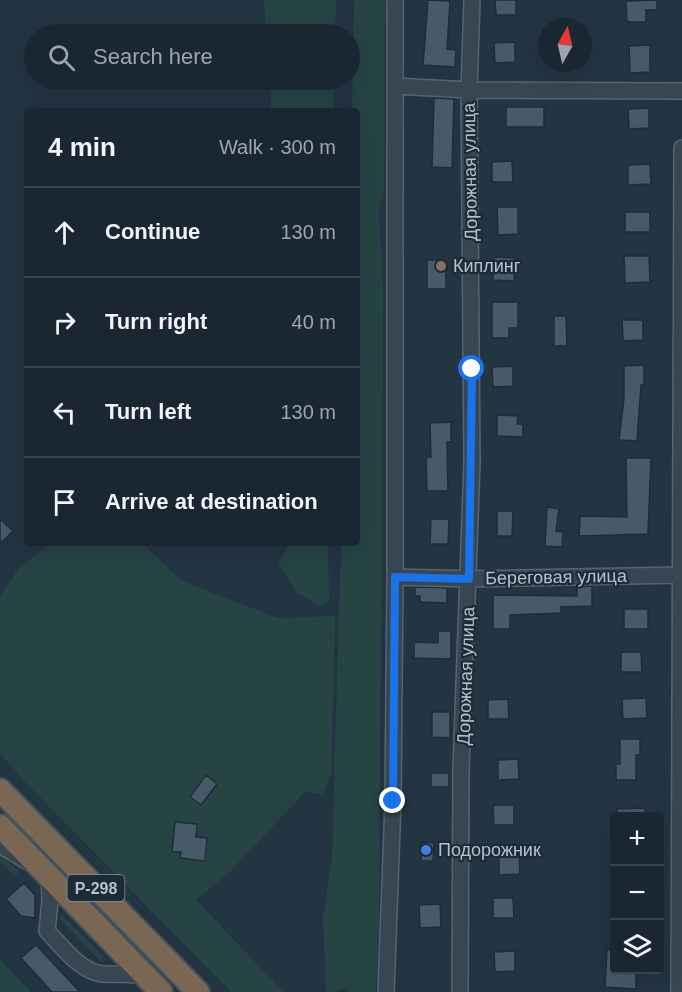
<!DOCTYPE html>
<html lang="en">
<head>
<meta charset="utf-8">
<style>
	body { margin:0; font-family:Arial,sans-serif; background:#27333e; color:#f1f3f6 }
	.controls { position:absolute; right:18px; bottom:18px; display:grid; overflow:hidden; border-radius:6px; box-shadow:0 6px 24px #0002 }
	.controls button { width:54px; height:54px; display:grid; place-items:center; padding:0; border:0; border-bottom:2px solid #38444d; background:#1a2732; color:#f1f3f6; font:30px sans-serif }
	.compass { position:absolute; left:538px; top:18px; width:54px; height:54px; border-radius:50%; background:#1a2732; box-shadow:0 6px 24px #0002; rotate:8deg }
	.stop { position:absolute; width:18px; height:18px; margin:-14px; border:4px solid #1a73e8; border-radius:50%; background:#fff }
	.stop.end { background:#1a73e8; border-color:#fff; box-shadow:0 2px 6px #0008 }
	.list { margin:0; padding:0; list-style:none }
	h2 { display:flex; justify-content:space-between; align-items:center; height:78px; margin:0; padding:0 24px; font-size:26px }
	h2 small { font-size:20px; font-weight:400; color:#9fa5ac }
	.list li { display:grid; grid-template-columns:39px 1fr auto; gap:18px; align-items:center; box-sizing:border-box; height:90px; padding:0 24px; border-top:2px solid #38444d }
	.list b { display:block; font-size:22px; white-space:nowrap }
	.list em { font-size:20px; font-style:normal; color:#9fa5ac }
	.icon { flex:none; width:33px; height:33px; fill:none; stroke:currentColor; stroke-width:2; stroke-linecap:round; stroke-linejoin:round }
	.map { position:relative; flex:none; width:682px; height:992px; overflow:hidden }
	.search { position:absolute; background:#1a2732; box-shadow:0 6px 24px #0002; left:24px; top:24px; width:336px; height:66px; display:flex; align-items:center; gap:15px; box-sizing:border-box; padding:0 21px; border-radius:33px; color:#9fa5ac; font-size:22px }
	.panel { position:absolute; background:#1a2732; box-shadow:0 6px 24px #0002; left:24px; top:108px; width:336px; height:438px; border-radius:6px }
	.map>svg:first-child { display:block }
</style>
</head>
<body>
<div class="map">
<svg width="682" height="992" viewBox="0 0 682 992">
	<rect width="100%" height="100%" fill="#233443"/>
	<path fill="#264444" d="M264,0H336L335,34H266Z
		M354,0H385L384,189L379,211L383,289L379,931L376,992H348L346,987L336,992H326L323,917L332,859L341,543H357V111H352Z
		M270,80H334L333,111H271Z
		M51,543H142L182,581L278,618L335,616L331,773L323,795L306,791L230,872L196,900L284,992H231L25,782L0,753V596L18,569Z
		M287,543H328L329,600L320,607L296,592L278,563L288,547Z
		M0,853L19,872L14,877L0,861Z
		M61,915L104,957L103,961L101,962L60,919Z
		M0,960L31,992H0Z"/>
	<path fill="#475a6a" stroke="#1f2d3a" stroke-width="1.5" d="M428,0L450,1L447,49L456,50L455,67L423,65Z
		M495,0H516V15H496Z
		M657,0V10H646V22H627L626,1Z
		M515,42V62L495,63L494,43Z
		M650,45V72L630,73L629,46Z
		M434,98L454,99L452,168L432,167Z
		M506,107H544V127H506Z
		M649,108V128L629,129L628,109Z
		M512,161L513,182H492V162Z
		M650,164L651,184L628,185V165Z
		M497,207H518V234L498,235Z
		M625,212H650V232H625Z
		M624,256H649L650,282L625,283Z
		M494,257L515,258L514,281L493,280Z
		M427,260H446V289H427Z
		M492,302H518V328H509V338H492Z
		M554,316H566L567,346H554Z
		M622,320H643V340L623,341Z
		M644,365V385H641L637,441L619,440L624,398V366Z
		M513,366V386L493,387L492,367Z
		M497,415L518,416L517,424H523V437L497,436Z
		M451,422V442H447L448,491H427L426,457H431L430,423Z
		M626,458H651L648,534L579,536L580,516L627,517Z
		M547,507L559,509L556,531L563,532L562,547L545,546Z
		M497,511H513L512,536H497Z
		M0,519L13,531L0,544Z
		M431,519H449L448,544H430Z
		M592,586V606L561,607V613L510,615V629H493V595L577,596V587Z
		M415,587L447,588V603L420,602V596H415Z
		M624,609H648V629H624Z
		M438,631H451V659L414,658V642L438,643Z
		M621,652H641L642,672H621Z
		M646,698L647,718L623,719L622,699Z
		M508,699L509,719H488V700Z
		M432,712H450V738L432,737Z
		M620,739H640V755H636V780H616V764H620Z
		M518,759L519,779L498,780V760Z
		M431,773H449V787H431Z
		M206,775L217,784L201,805L190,797Z
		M493,805H514V825H494Z
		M645,808V816H617V809Z
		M175,822L197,824L196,837L207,838L205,861L180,858L181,852H172Z
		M422,842L434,843L433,861H421Z
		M519,854L520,874L499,875V855Z
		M24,883L35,895V918L21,916L6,899Z
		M493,898H513L514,918H493Z
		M440,904L441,927L420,928L419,905Z
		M36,945L80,992H52L21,958Z
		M607,950H615V970L636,971V989L605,987Z
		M515,951V971L495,972L494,952Z"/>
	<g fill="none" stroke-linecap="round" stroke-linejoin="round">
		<g stroke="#566470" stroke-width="18">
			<path id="minor" d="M395,86L469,90L682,91
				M395,577L469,579L682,575
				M0,845L28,862
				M49,876L50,901L47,931C62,946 80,972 103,974C117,975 131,973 145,976
				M386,992L393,801L395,577V0
				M460,992L461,769L472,462L469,90L472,0
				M679,992L682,148"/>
		</g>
		<g stroke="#43515d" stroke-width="26">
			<path id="highway" d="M0,790L198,992
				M0,826L161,992"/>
		</g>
		<use href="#minor" stroke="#384653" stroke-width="15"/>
		<use href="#highway" stroke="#796754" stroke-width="22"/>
	</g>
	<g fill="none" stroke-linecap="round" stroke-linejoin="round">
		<path stroke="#1a73e8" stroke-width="8" d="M393,801L395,577L469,579L472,369"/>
	</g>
	<circle fill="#8d6e63" stroke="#1d2b38" stroke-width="2" cx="441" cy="266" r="6"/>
	<circle fill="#3f7fe0" stroke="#1d2b38" stroke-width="2" cx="426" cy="850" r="6"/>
	<g text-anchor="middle" stroke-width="4.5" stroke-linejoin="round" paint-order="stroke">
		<rect fill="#1d2b38" stroke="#8794a0" stroke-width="1.5" x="67.5" y="875" width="57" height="26" rx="4.5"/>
		<g font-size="16" font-weight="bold" fill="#b5c1cd">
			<text x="96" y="894">Р-298</text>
		</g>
		<g font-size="18" fill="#b5c1cd" stroke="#1d2b38">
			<text transform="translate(470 172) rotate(-91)" y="6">Дорожная улица</text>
			<text transform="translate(556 577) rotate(-1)" y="6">Береговая улица</text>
			<text transform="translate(466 676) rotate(-88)" y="6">Дорожная улица</text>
		</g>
		<g font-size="18" fill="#b5c1cd" stroke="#1d2b38" text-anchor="start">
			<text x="453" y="272">Киплинг</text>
			<text x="438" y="856">Подорожник</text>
		</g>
	</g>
</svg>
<div class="controls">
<button>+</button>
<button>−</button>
<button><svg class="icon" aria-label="layers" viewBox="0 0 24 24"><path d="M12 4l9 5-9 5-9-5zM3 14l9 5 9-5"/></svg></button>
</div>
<svg class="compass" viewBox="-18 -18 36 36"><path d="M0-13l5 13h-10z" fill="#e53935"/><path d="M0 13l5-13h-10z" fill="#9fa5ac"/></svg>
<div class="stop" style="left:472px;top:369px"></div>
<div class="stop end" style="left:393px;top:801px"></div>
<div class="search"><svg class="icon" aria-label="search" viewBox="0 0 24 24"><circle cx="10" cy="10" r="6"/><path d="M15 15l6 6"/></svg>Search here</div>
<section class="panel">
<h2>4 min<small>Walk · 300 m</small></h2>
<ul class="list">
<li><svg class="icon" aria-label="ahead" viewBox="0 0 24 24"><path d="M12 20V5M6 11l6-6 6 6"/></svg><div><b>Continue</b></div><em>130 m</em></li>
<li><svg class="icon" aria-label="right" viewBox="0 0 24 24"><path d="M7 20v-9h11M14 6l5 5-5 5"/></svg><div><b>Turn right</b></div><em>40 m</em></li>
<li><svg class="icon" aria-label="left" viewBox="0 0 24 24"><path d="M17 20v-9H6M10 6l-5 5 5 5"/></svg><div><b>Turn left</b></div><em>130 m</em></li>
<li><svg class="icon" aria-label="arrive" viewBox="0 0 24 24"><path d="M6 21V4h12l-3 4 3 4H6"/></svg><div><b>Arrive at destination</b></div></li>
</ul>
</section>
</div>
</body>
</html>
